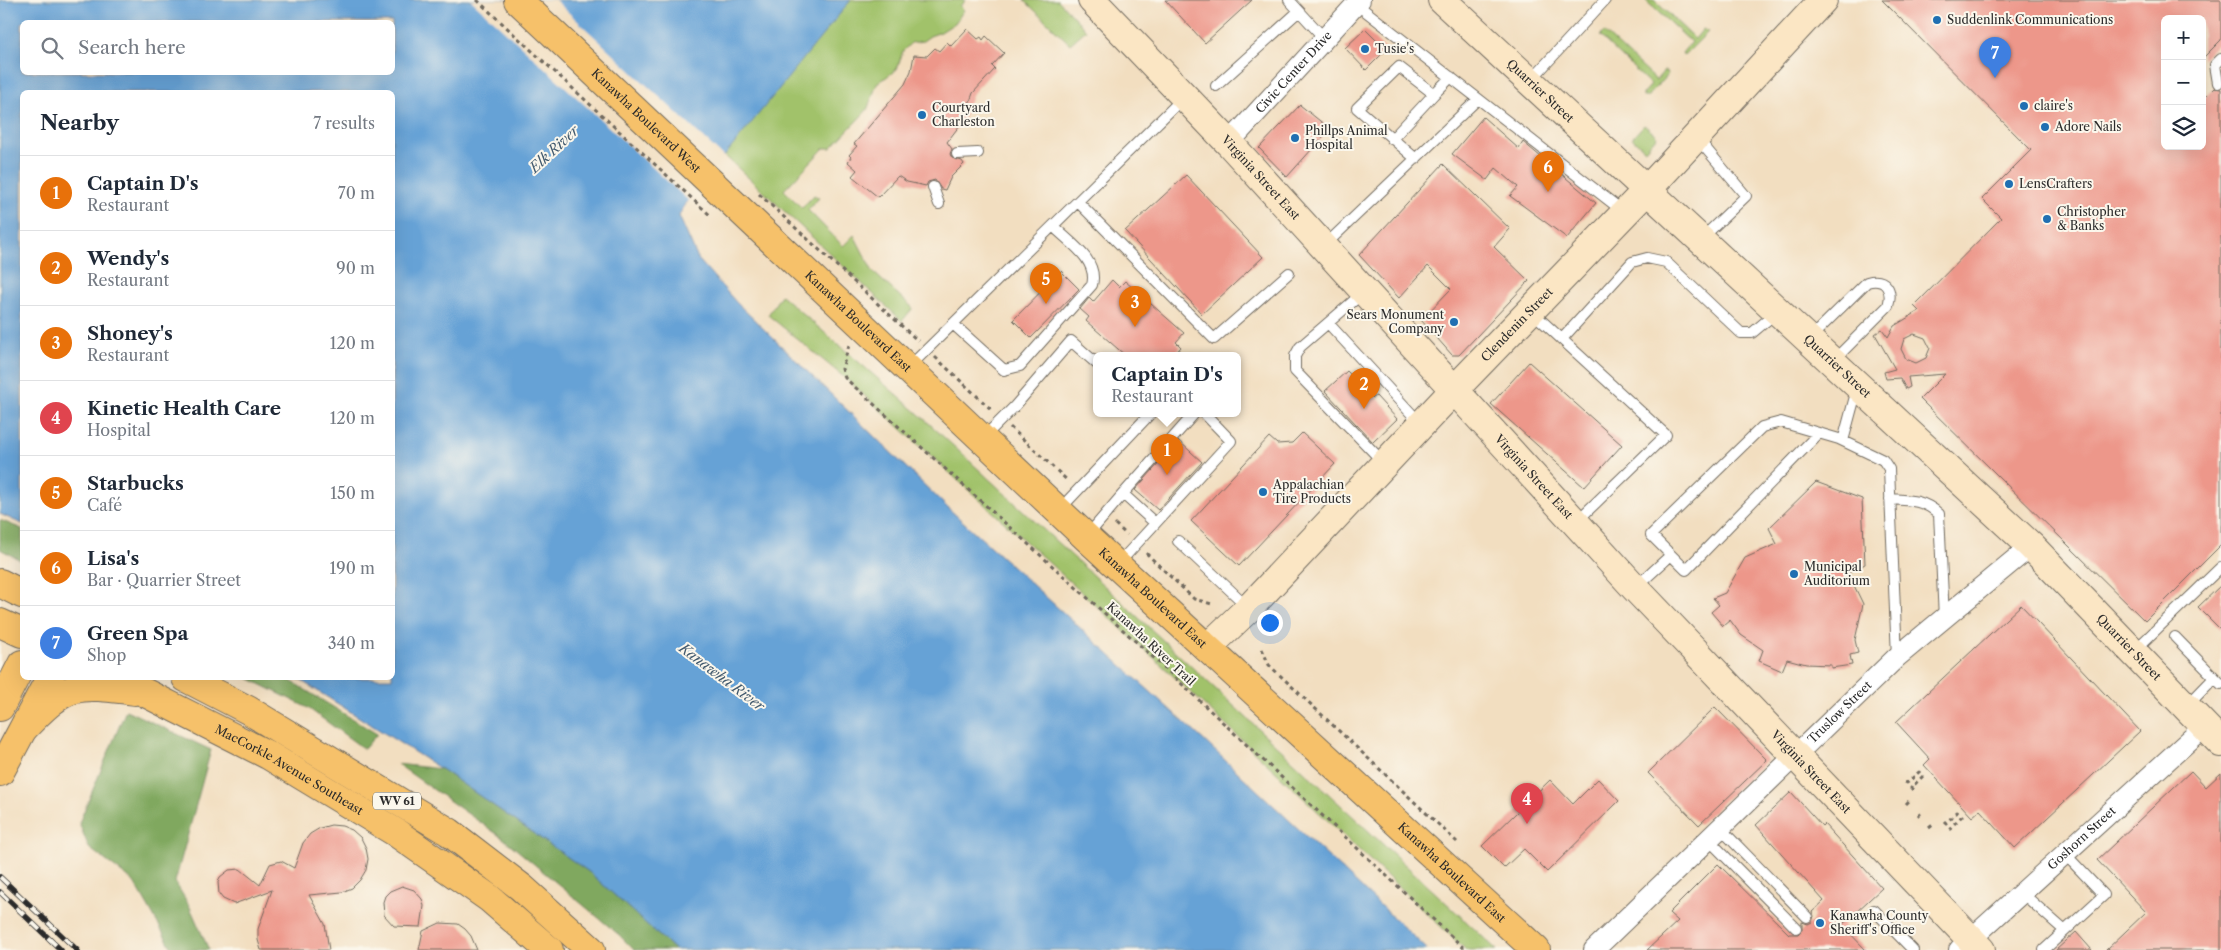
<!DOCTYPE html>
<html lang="en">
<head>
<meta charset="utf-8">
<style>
	body { margin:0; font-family:"Libre Caslon Text",serif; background:#f2f2f3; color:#1f2937 }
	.controls { position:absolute; right:15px; top:15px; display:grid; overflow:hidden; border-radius:8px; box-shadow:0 5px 20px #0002 }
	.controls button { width:45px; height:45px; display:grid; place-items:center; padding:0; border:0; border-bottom:1px solid #e0e1e3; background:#fff; color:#1f2937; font:25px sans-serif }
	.you { position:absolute; left:1269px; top:622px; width:18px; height:18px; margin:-12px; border:4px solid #fff; border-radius:50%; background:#1a73e8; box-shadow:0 0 0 8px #1a73e833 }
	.badge { display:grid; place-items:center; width:32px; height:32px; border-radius:50%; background:#1f6fb2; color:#fff; font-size:16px; font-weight:700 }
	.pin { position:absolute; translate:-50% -41px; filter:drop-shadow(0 1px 2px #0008) }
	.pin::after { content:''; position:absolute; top:26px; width:18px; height:15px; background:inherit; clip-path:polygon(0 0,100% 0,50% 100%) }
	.popup { position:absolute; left:1093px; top:352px; width:148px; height:65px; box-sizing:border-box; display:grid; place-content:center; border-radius:8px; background:#fff; filter:drop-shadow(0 1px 4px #0005); font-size:16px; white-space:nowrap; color:#747a83 }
	.popup b { font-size:19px; color:#1f2937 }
	.popup::after { content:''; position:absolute; left:50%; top:100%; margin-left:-10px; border:10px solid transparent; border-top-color:#fff }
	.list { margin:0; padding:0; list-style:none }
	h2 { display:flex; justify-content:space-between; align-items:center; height:65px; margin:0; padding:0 20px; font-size:21px }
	h2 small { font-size:16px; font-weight:400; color:#747a83 }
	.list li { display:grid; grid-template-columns:32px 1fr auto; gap:15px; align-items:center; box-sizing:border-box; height:75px; padding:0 20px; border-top:1px solid #e0e1e3 }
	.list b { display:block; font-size:19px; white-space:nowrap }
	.list p { margin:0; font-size:16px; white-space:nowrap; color:#747a83 }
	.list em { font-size:16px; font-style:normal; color:#747a83 }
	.icon { flex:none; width:28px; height:28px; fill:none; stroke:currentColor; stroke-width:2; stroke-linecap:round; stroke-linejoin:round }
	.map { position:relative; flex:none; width:2221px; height:950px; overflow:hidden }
	.search { position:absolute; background:#fff; box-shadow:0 5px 20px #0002; left:20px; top:20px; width:375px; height:55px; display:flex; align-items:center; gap:12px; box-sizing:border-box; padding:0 18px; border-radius:8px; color:#747a83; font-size:19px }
	.panel { position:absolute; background:#fff; box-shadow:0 5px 20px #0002; left:20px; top:90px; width:375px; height:590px; border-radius:8px }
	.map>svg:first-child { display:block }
</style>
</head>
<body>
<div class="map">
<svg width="2221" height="950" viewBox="0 0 2221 950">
	<rect width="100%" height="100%" fill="#fbf7ec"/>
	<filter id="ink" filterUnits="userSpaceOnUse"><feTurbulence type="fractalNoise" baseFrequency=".02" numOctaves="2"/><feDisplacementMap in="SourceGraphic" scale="10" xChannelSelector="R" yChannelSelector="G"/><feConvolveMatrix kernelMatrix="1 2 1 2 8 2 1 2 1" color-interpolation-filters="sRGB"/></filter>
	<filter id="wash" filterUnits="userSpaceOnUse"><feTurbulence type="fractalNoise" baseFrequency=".0096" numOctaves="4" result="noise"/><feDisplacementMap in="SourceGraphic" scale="20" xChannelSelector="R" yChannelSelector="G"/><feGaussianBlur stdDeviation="1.12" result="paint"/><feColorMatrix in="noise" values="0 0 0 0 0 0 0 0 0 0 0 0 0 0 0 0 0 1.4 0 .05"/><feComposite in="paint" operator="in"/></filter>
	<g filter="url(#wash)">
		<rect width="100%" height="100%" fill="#f2dec0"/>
		<path fill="#a1c26b" stroke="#66764b" d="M851,0H966L960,6L964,10L955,23L941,32L930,36L923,41L911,43L903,51L897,69L877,84L867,110L831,148H824L784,190L802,208L814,195L819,198L808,210L843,246L854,235L873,272L913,308L902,321L724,155Z
			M1024,0H1058L1086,30L1070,44Z
			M1645,0H1654L1695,39L1703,29L1708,32L1684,56L1682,53L1691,42Z
			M1604,32L1656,80L1664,71H1667L1668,74L1647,97H1643V94L1651,85L1600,36Z
			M1644,125L1657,136L1645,150L1632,138Z
			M781,295L920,415L1497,950H1466L1154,658L845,378L768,315Z"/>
		<path fill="#80a85f" stroke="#566a45" d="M0,520L22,529V561L0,549Z
			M248,678H286L377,734L364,749L308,708Z
			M126,710L211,750L175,882L189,905L209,950H173L134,882L89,848L79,823Z
			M397,764L441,769L589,872L675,950H634L618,934L504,839Z"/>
		<path fill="#66a2d6" stroke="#486680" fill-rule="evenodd" d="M0,0H851L684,206L679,216L698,259L736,302L948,508L1197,734L1428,950H675L589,872L441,769L297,678H392V92H22V524L0,514ZM22,22H392V72H22Z"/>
		<path fill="#f2dec0" d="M471,0H555L725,158L690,202Z"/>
		<g id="blocks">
			<path fill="#ed978a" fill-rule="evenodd" d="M1165,0H1252L1205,43Z
				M1882,0H2221V40L2202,59V19H2165V146H2202V100L2214,88L2221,89V545L2145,621L1920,399L1945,374L1908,377L1910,387L1906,389L1900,378L1886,379L1884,372L1895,369L1875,334L1882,329L1888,337L1894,326L1919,311L1914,306L2001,218L1982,199L2031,150ZM1914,334L1925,338L1930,348L1926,358L1916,363L1906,359L1901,349L1904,339Z
				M967,29L978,39L981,37L983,40L986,36L1004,53L992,66L995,69L973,93L963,121L947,142L952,149L950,154L952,158L962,161L964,164L951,177L945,190L941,189L935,180L928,182L926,186L907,182L898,176L878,197L852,176L857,170L848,162L851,157L849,155L857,146L854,144L905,84L911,71L914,55L927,56L935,48L939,51L947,42L951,46Z
				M1365,29L1386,50L1366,70L1345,48Z
				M1300,105L1330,129L1287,177L1259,148Z
				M1483,117L1519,149L1523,142L1596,203L1567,238L1510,196L1518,187L1496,168L1487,180L1452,154Z
				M1443,164L1510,229L1494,247L1529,281L1459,355H1452L1421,320L1451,289L1428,266L1399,298L1359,255Z
				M1186,175L1263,257L1202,314L1125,231Z
				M1061,271L1079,289L1031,338L1013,320Z
				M1112,280L1119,287L1125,281L1184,333L1176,342L1181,347L1173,356H1126L1086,321L1089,317L1080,309L1089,298L1093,302Z
				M1529,362L1622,445L1584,487L1491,404Z
				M1347,371L1373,398L1376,396L1397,419L1373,442L1325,391Z
				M1302,433L1335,464L1239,566L1191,521L1269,437L1277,444L1292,443Z
				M1179,441L1202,462L1158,510L1135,490Z
				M1816,482L1862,499L1865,564L1848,573L1863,604L1855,640L1858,653L1850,655L1852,665L1831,668V665L1806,664L1787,659L1782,671L1759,661L1763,650L1741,635L1730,620L1723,626L1711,612L1719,605L1713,598L1725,593L1745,558L1777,544L1769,528Z
				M2221,585V630L2198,607Z
				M2021,605L2140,731L2015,848L1980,810L1972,817L1924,765L1930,759L1896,722Z
				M1715,707L1767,760L1699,825L1648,773Z
				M2191,771L2206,787L2221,773V950H2106L2146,912L2097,860Z
				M1598,779L1619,801L1547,872L1524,849L1504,868L1482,846L1550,780L1573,804Z
				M1791,792L1822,826L1824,824L1882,888L1842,925L1866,950H1647L1678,921L1669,913L1718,864L1789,934H1798L1802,930V922L1808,924L1812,922L1814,916L1812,912L1824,901L1756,825Z
				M331,825L342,826L352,830L361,838L366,848L368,859L366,870L360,880L352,888L342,892L309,895L325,924L329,950H261L258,940V929L272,890L234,904L223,899L219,894L218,882L220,877L229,870L240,869L260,885L270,864L281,861L294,868L303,843L310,834L320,828Z
				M402,886L414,890L422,899L424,906L421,927L394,926L384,915L383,902L385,896L390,891Z
				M440,923L458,924L465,929L471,936L477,950H419L423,931Z
				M2076,932L2092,950H2056Z"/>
		</g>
	</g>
	<g filter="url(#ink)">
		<use href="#blocks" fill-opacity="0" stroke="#716a5f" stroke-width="1"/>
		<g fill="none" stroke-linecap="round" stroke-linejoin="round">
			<g stroke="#716a5f" stroke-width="12">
				<path id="lane" d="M1289,0L1324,38
					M1355,3L1624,212
					M1530,81L1605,0
					M2218,83L2215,65L2221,59
					M1216,86L1299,11
					M1434,94L1451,77
					M1697,138L1746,196L1701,239
					M1392,139L1434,94L1399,67L1357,108L1416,159
					M957,154L978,153
					M933,187L939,204
					M1078,202L1214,339L1289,273
					M1324,246L1478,99
					M1364,292L1300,347L1295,356V371L1384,463
					M1531,311L1666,435L1576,522
					M1328,323L1420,423
					M953,324L1004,370L1020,366L1092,285C1099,260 1069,242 1053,226
					M1562,339L1632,262L1647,258L1666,262L1741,333H1752L1777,312
					M1809,339L1867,282C1886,277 1893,290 1888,306L1833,361
					M908,368L1183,98
					M983,438L1015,406L1071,341L1097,364
					M1843,441L1857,389
					M1123,494L1194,414
					M1890,499C1910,500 1924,500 1939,514L1944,618
					M1060,509L1150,414
					M1087,536L1123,494L1155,523
					M1178,541L1248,607
					M1671,555L1686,570L1819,433
					M1117,565L1231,441L1205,414
					M1636,587L1671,555L1651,535L1762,427L1781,422L1839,439L1883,460L1889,469L1897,657
					M2175,637L2221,684
					M2133,652L2221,567
					M2186,707L2214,678
					M1720,828L1807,917
					M1709,840L1796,928
					M2022,893L2065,931
					M1874,910L1913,950
					M2044,950L2104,895L2065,854"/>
			</g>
			<g stroke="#716a5f" stroke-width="22">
				<g id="street">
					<path id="s1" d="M1229,143L1360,0"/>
					<path id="s2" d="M1594,950L1897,657L2031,546"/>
					<path id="s3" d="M1959,950L2204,727"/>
				</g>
			</g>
			<g stroke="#716a5f" stroke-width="30">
				<g id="secondary">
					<path id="s4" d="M1092,0L1229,143L1635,588L1981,950"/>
					<path id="s5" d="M1442,0L2031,546L2221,743"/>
					<path id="s6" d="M1207,648L1249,608L1454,390L1647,190L1823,0"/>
				</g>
			</g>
			<g stroke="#716a5f" stroke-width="30">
				<g id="primary">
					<path id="s7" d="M518,0L1086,537L1536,950"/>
					<path d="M0,583L22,594"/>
					<path d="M0,623L22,633"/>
					<path id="s8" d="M116,678L268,755L395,832L489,898L549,950"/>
					<path d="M186,678L248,710L449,832L522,888L591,950"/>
					<path d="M0,707L22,664"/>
					<path d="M24,728C67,683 75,683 135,691"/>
					<path d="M0,772L50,678"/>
				</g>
			</g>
			<path stroke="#716a5f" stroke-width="3" stroke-dasharray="4 4" stroke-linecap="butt" d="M477,0L712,217
				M759,194L918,341
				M849,345L842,369L845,378L1154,658L1466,950
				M935,357L993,411
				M1010,427L1068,481
				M1115,524L1127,535
				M1146,553L1194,599L1212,604
				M1262,649L1269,665L1457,842
				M1905,782L1907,783L1919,772L1923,776L1911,788L1913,790
				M1906,804L1911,799
				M1918,816L1923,811
				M1944,821L1946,823L1957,812L1962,816L1950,828L1952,830
				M1929,828L1934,824"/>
			<use href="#lane" stroke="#fff" stroke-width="10"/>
			<use href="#street" stroke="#fff" stroke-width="20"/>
			<use href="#secondary" stroke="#fbe6c4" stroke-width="28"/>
			<use href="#primary" stroke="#f6c16b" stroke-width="28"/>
			<g stroke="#2b2b2b" stroke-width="5.5">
				<path id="rail" d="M0,877L77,950
					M0,892L61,950"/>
			</g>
			<use href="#rail" stroke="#fbf7ec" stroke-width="4" stroke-dasharray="11" stroke-linecap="butt"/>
		</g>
	</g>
	<g fill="#1f6fb2" stroke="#fbf7ec" stroke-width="2">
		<circle cx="1937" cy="20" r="5"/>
		<circle cx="1365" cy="49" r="5"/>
		<circle cx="2024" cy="106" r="5"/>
		<circle cx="922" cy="115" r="5"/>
		<circle cx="2045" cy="127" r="5"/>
		<circle cx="1295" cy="138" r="5"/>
		<circle cx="2009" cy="184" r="5"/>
		<circle cx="2047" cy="219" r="5"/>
		<circle cx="1454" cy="322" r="5"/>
		<circle cx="1263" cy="492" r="5"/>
		<circle cx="1794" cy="574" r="5"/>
		<circle cx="1820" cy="923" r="5"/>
	</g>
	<g text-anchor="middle" stroke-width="4" stroke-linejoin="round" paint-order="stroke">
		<rect fill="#fbf7ec" stroke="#696865" stroke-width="1" x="373" y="792.5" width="48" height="17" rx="4"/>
		<g font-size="11" font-weight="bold" fill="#2b2b2b">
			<text x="397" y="805">WV 61</text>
		</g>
		<g font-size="12" fill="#2b2b2b" stroke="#fbf7ec" text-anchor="start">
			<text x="1947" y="24">Suddenlink Communications</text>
			<text x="1375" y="53">Tusie's</text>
			<text x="2034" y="110">claire's</text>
			<text x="932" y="112">Courtyard<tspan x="932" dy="14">Charleston</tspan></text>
			<text x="2055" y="131">Adore Nails</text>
			<text x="1305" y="135">Phillps Animal<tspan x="1305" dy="14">Hospital</tspan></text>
			<text x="2019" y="188">LensCrafters</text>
			<text x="2057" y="216">Christopher<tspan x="2057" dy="14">&amp; Banks</tspan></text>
			<text x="1444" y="319" text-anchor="end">Sears Monument<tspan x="1444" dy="14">Company</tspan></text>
			<text x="1273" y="489">Appalachian<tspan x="1273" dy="14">Tire Products</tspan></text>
			<text x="1804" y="571">Municipal<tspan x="1804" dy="14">Auditorium</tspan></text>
			<text x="1830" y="920">Kanawha County<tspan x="1830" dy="14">Sheriff's Office</tspan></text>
		</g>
		<g font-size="12" fill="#2b2b2b" stroke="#fbf7ec">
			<text dy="4" stroke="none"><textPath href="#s1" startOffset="96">Civic Center Drive</textPath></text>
			<text dy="4" stroke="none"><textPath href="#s5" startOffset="134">Quarrier Street</textPath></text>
			<text dy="4" stroke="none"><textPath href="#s7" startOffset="176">Kanawha Boulevard West</textPath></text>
			<text dy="4" stroke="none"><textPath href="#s4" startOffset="245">Virginia Street East</textPath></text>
			<text dy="4" stroke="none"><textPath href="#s7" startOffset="468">Kanawha Boulevard East</textPath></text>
			<text dy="4" stroke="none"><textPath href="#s6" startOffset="448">Clendenin Street</textPath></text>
			<text dy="4" stroke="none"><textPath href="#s5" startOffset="539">Quarrier Street</textPath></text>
			<text dy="4" stroke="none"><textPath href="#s4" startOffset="650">Virginia Street East</textPath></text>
			<text dy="4" stroke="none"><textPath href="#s7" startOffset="872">Kanawha Boulevard East</textPath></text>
			<text transform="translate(1151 644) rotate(43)" y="4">Kanawha River Trail</text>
			<text dy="4" stroke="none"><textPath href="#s5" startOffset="944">Quarrier Street</textPath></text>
			<text dy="4" stroke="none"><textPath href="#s2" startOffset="342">Truslow Street</textPath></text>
			<text dy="4" stroke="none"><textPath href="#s8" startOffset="196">MacCorkle Avenue Southeast</textPath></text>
			<text dy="4" stroke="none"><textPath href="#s4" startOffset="1055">Virginia Street East</textPath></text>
			<text dy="4" stroke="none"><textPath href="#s3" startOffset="166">Goshorn Street</textPath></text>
			<text dy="4" stroke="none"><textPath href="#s7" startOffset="1278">Kanawha Boulevard East</textPath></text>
		</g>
		<g font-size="14" font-style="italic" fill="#435b6f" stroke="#fbf7ec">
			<text transform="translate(554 149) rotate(-43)" y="5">Elk River</text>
			<text transform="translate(722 677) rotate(37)" y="5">Kanawha River</text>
		</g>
	</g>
</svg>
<div class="controls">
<button>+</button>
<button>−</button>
<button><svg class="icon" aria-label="layers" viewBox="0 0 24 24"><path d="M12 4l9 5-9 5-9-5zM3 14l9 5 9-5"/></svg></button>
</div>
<div class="you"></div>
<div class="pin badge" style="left:1167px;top:475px;background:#e8710a">1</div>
<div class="popup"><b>Captain D's</b>Restaurant</div>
<div class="pin badge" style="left:1364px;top:409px;background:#e8710a">2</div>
<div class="pin badge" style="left:1135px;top:327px;background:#e8710a">3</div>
<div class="pin badge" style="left:1527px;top:824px;background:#e0444e">4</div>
<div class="pin badge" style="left:1046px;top:304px;background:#e8710a">5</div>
<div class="pin badge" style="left:1548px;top:192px;background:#e8710a">6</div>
<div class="pin badge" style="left:1995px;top:78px;background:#3f7fe0">7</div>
<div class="search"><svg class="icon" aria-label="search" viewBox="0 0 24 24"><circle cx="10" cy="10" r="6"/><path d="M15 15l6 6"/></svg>Search here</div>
<section class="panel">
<h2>Nearby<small>7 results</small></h2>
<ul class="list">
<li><span class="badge" style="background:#e8710a">1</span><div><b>Captain D's</b><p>Restaurant</p></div><em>70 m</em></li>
<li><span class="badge" style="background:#e8710a">2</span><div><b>Wendy's</b><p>Restaurant</p></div><em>90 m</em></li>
<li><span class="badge" style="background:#e8710a">3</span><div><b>Shoney's</b><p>Restaurant</p></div><em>120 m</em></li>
<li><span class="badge" style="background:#e0444e">4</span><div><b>Kinetic Health Care</b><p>Hospital</p></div><em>120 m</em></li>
<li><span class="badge" style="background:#e8710a">5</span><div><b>Starbucks</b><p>Café</p></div><em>150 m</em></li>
<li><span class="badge" style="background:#e8710a">6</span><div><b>Lisa's</b><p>Bar · Quarrier Street</p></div><em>190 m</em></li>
<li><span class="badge" style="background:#3f7fe0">7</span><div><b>Green Spa</b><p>Shop</p></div><em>340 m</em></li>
</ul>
</section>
</div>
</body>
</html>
